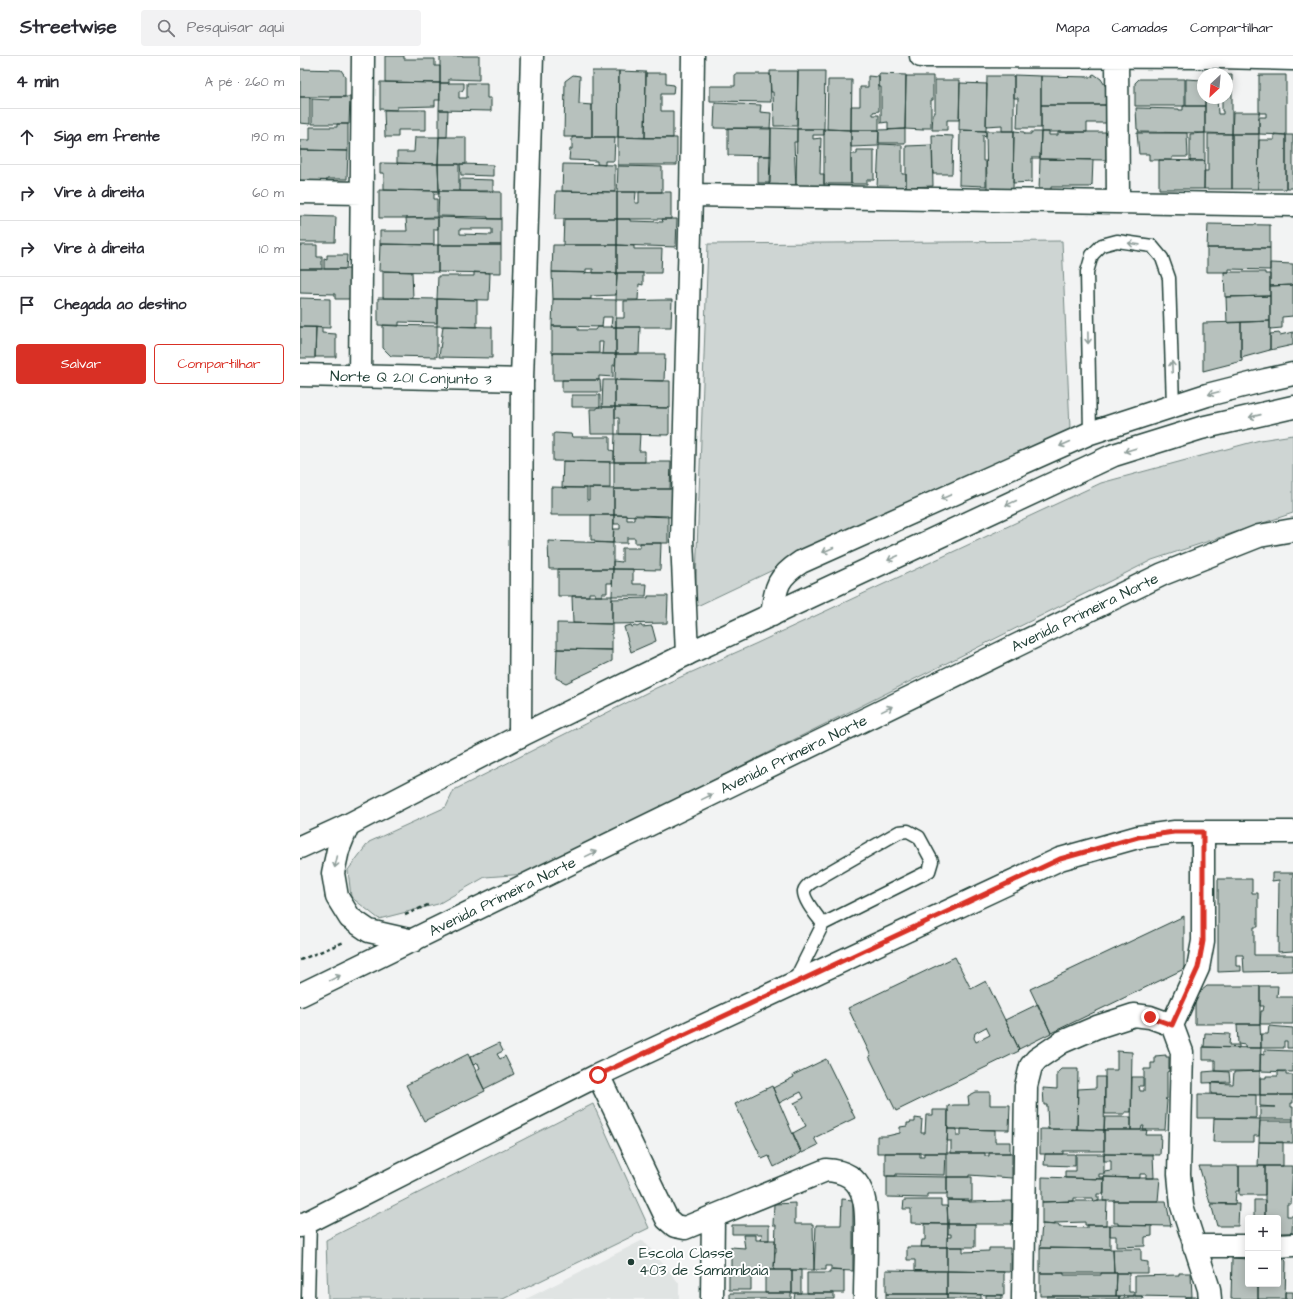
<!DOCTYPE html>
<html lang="pt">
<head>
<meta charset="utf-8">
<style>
	body { margin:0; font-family:"Architects Daughter",sans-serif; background:#f2f2f3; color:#2b2b33 }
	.controls { position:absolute; right:12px; bottom:12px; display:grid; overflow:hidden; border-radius:4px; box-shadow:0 2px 10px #0003 }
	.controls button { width:36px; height:36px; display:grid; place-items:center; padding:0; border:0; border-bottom:1px solid #e1e1e2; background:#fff; color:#2b2b33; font:20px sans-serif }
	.compass { position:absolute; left:897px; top:12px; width:36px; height:36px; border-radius:50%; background:#fff; box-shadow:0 2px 10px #0003; rotate:206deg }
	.stop { position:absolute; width:12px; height:12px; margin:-9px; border:3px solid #d93025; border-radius:50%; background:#fff }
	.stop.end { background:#d93025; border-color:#fff; box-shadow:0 1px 4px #0008 }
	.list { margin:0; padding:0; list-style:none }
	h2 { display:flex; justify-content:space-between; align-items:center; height:52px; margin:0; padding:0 16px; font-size:17px }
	h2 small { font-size:13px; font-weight:400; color:#7c7c81 }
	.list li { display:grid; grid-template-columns:26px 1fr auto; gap:12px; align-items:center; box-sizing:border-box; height:56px; padding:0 16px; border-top:1px solid #e1e1e2 }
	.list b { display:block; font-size:15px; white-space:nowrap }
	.list em { font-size:13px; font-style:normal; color:#7c7c81 }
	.actions { display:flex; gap:8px; padding:12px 16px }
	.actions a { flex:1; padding:9px 0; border:1px solid #d93025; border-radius:4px; text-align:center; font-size:14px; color:#d93025 }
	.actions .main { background:#d93025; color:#fff }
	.icon { flex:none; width:22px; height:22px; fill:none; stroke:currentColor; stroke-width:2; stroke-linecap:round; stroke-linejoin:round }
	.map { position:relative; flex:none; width:993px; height:1243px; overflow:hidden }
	header { display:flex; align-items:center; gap:24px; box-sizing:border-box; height:56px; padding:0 20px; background:#fff; border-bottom:1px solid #e1e1e2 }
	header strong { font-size:19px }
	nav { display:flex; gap:22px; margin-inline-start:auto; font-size:14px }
	.search { width:280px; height:36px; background:#f2f2f3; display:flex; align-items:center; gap:10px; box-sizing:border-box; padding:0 14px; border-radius:4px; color:#7c7c81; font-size:15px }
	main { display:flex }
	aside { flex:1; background:#fff }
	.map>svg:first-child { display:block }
</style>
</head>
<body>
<header>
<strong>Streetwise</strong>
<div class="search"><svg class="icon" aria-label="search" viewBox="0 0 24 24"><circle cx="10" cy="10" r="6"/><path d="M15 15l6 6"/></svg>Pesquisar aqui</div>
<nav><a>Mapa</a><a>Camadas</a><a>Compartilhar</a></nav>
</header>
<main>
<aside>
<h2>4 min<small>A pé · 260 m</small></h2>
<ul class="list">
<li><svg class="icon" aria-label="ahead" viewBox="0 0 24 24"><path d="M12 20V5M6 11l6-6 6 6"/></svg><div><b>Siga em frente</b></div><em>190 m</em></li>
<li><svg class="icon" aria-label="right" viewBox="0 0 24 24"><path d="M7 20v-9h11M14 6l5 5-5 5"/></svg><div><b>Vire à direita</b></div><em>60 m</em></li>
<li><svg class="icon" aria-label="right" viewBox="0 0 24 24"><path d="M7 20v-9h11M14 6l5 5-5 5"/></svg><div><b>Vire à direita</b></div><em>10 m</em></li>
<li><svg class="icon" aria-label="arrive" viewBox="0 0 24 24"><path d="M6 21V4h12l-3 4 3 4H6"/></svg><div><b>Chegada ao destino</b></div></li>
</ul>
<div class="actions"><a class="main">Salvar</a><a>Compartilhar</a></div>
</aside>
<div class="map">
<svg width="993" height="1243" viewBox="0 0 993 1243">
	<rect width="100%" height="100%" fill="#f2f3f3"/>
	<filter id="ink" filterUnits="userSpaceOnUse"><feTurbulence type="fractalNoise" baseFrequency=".025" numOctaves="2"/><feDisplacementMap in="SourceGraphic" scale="8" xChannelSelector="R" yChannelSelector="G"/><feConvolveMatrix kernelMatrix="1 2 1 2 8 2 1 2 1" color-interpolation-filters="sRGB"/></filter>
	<g filter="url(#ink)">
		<path fill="#e0e4e3" d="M343,1184L379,1227V1243H226Z"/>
		<path fill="#ced5d3" stroke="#768984" d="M762,185L770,373L395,551L408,188Z
			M993,379V457L852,504L226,818L185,821L138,848L79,863L51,841L48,814L69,786L146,751L154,734L356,632L455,588L801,427L960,384Z
			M293,1048L349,1172L203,1243H28L26,1184Z"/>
		<path fill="#b7c1bd" stroke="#1f3d34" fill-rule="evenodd" d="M85,0H104V3H135V10H140V27L85,26Z
			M140,0H179V24L149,23V27H140Z
			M0,13L41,14L45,20V41H0Z
			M292,15H319L318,81H292Z
			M319,15L346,16L345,82L318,81Z
			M470,15H498L497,70H474L473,36H471Z
			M498,15H525L524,73H497Z
			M346,17H366V28L374,29L373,38H361V55H373V82H345Z
			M435,18H470L471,46L410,45V30H435Z
			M579,18L606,19L605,73L588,74V66L581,67V31H579Z
			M794,18L801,23L806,31V49H741V20L793,21L792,19Z
			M273,19L280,20L279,48L292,49V81H264L265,25Z
			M714,19L741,20V72H717L718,42H714Z
			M927,19H932V78L905,77V42H917L918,58H923V55H922V42H927Z
			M959,19H986V79L959,78V61H966V57H959Z
			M568,20L579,21V55L573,56V59H579V74H551V50H560V31H568Z
			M606,20H633V44H631V72H623V74L605,73Z
			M687,20H714V75H702V69L686,70Z
			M839,23H885V50H835V27Z
			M886,23L903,24V42H905V50H886Z
			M528,24H552L551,74L527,73Z
			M635,24H660L659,64H647V74H632L633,57H635Z
			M80,26L140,27V44H135V50L97,51V54L80,53Z
			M140,27H164V32L162,35H159V42H167V27H187V42H191V55L139,54Z
			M660,27L687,28L686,75L659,74Z
			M0,41H10V68L0,67Z
			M30,41H50L49,68H12V43L30,44Z
			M415,47L461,49L460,56L471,57L470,73L414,72Z
			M741,49H806V67H787V76H741Z
			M883,50H905V77L838,76L839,74L837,73L836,52L879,53V54H883Z
			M84,54H126V74H98V81H85Z
			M139,54H148L147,81H139Z
			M933,56H959V78H932Z
			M37,68H48V95L0,94V84H10V71H37Z
			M428,72H471V100L428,99Z
			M471,72L497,73V86H494L496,132L469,131Z
			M497,73H524V79H513V83L521,82L520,118H524V132H496Z
			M524,73L551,74V128H524Z
			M605,73V87H579V74Z
			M551,74H579L578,90L551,91Z
			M660,74L686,75V80L683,79V105H686V130L659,129Z
			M686,75H714L713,135H687Z
			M714,75L724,76L725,78H731V76H741L740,102H732V126L713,127Z
			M741,76H749V79H758V76H806V104L740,103Z
			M837,77H887L888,101H872V104H849V98H839Z
			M905,77V105H890V78Z
			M908,78H932V133H904V115H908Z
			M932,78H959L958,133H932Z
			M974,78L986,79V133H958L959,84H974Z
			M632,79L653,80L652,118H633Z
			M986,79H993V132H986Z
			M115,81H139L138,108L97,107V96H114Z
			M139,81H166V108H138Z
			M272,81H315L314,105H305V109L297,108V105L269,104L270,93H272Z
			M318,81L377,82V109H318Z
			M579,88L602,89V118H606V132L577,131Z
			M632,89L633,130L606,131V90Z
			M0,94L48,95L47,123H27V126L0,125Z
			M557,94H574V124H567V128H551V98H557Z
			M458,100H471L470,127H458Z
			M740,103L793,104L792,129L790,131H751V136H739Z
			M859,104L905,105L904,133H859Z
			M80,107L138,108L139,135L84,134V117H80Z
			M138,108H159V135H139Z
			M160,108L193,109V120L161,119Z
			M263,108L315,109V136L262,135Z
			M318,110L362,111V136H317Z
			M160,123L193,124V135H160Z
			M79,134L139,135V138H134V143H137V162H79Z
			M139,135L201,136V163H188V161L138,160Z
			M256,135L317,136V163H255Z
			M317,136H336L335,147H339V136H371V163H317Z
			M0,160L36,161L35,186H0Z
			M138,161L201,163V189H138ZM160,173H192V179L160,178Z
			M138,161V173H134V189L80,188V175H107L106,162Z
			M264,163H317V189H263Z
			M317,163H330V165L363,166L362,163H377L376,191L317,189Z
			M908,168L970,169V192H907Z
			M80,188L138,189V216L79,215Z
			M0,189H17V201H22V213H0Z
			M138,189H201V217L138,216Z
			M253,189H317V217H293V213H286V217L252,216Z
			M317,189L334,190V193H362L361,217H317Z
			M907,192H970V214L929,213V216H907Z
			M27,199H47L46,213H24V202L27,203Z
			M970,207L993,208V229L970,230Z
			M0,213H52V243H35V238L0,237Z
			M83,215L112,216L113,242H83Z
			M174,216L190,217L189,244L137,243L138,220H174Z
			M252,216L317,217L316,239L291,240V243H253Z
			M924,216H965V218H970V240L925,241Z
			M317,217H343V229L339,228L338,244H316Z
			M993,229V260L982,261V272L970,273V230Z
			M970,240V265L927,267L926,241Z
			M0,242L30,243V272L0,271Z
			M78,242L137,243V267L99,266V270L78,269Z
			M137,243L177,244V271L137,270Z
			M253,243L316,244V271H311L312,261H303L302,271L252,270Z
			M361,244H372L371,271H316V262H324V245Z
			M970,265V294L941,302V266Z
			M941,266V302L942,301V305L903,315V267Z
			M83,269L137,270V301L91,300L83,292Z
			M143,270L192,271V302L139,301Z
			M252,270H278V274H295L297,271H316V298H302L303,286H299V297H252Z
			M0,271H16L15,302H0Z
			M16,271L22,272V277L36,278V301H15Z
			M316,271H340L339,298H316Z
			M993,276V289L970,294V278L980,277V279Z
			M253,297L316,298L315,309H313V321L299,320V324H253Z
			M316,298H365L364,325L315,324Z
			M262,324H300L301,336H262Z
			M303,324H315V351H302Z
			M315,324L370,325V352L315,351Z
			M272,339H300V351H272Z
			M297,351H315V378H291L290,353H297Z
			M315,351L369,352V379L319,378V362H315Z
			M255,377L271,378L272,381H310V394L314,395V406L253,405V378Z
			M315,378H340L339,395H345V406H314Z
			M263,405L310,406V432H262Z
			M314,406H371L370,433H314Z
			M251,431L287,432V444H289V432L314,433V459H251Z
			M314,433H373L372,461L314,459Z
			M291,459H314L313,487L295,486V484H291Z
			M314,459H327V464H334V459L368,460V487H335V482H327V487H313L314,473H320V468H314Z
			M248,485L313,487V513H249Z
			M340,487H361L360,514L313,513V505L322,506V492H340Z
			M258,513H313L312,527H307V537H302V540H295V537H289V540H258Z
			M313,513H333V528H347L346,540H312Z
			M272,540H312V568L273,567Z
			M348,540H368L367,567L312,568V543L348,542Z
			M257,567L312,568V594L257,593Z
			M331,569L332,571L335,570L337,571L341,569L342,571L352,570L356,585L331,596L324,571Z
			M257,593L312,594V605L266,627L256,622Z
			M972,817H993V895L978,896L979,824L972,825Z
			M918,823H952V837H958V871H954V899H993V915L944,916L943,899H936V910H941V915L918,916Z
			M884,860V913L751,977L730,933Z
			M655,901L671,933L686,925L719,993L718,994L719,995L596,1055L569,1000H571L548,952ZM686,971L690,979L676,986L674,982L675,977Z
			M907,930H960V968H895V940Z
			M960,930H978L977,941H993V968H960L961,955H963L964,950H960Z
			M738,948L751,977L719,993L705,964Z
			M937,968H960L961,992H945V989L938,988Z
			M969,970L993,972V992H987V985H984V992H961V978H968Z
			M905,977L930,978L929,989H939V992L904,991Z
			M199,987L203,995L197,998L200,1003L205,1000L214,1018L184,1033L175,1015L180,1012L178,1007L173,1009L170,1001Z
			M903,991L961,992L960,1015H915V1004H903Z
			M964,994L993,995V1016L960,1015V998L964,999Z
			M817,995L832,996L831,1056H825V1058H805V1014H817Z
			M168,998L185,1035L124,1065L106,1029Z
			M866,999V1001H869V1015L867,1016V1043H865L867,1044L865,1074H843L844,1070H842L841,1074H831L832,1021H843V1030H839L840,1035H844V1013H851V1007H855V1000Z
			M526,1003L555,1062L514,1082L518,1089L502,1097L493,1077L506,1070L494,1047L504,1042L501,1036L479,1047L473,1032L494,1021L493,1019Z
			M761,1013H778L777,1073H748L747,1049H744L743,1032L757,1033V1017Z
			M915,1015L929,1016L930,1026L903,1027V1016Z
			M960,1015V1039L911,1038V1027L933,1028L934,1016Z
			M978,1015H986V1019H993V1039H960V1022H966V1020H978Z
			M796,1021H805L804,1074L777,1073L778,1033L796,1032Z
			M472,1030L501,1097L474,1111L469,1100L462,1103L435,1048Z
			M676,1036H690V1049H710L709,1074L648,1073V1050L654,1049H669L668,1040Z
			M898,1038L956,1039V1062H898Z
			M960,1039H993V1047H991V1051H993V1063H960V1051H975L960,1050Z
			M633,1054H648L647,1097H577V1080H587L600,1077V1071L607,1070V1067H610V1066H615V1062L622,1063L621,1077H625L626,1059H633Z
			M805,1061H831V1074H804Z
			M914,1062L960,1063L959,1080H954V1086H913Z
			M993,1063V1087L959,1086L960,1065H993Z
			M648,1073H657V1080H661V1073L695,1074V1086H710V1097H651V1085H647Z
			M740,1073L804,1074V1095H763V1098H740Z
			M804,1074H847L846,1079H861L860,1099L804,1098Z
			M959,1086H983V1110H958Z
			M585,1097H620V1101H624V1097H646L645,1119L596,1118V1120H585Z
			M647,1097H685V1100H689V1097H712V1122L669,1119V1121H647Z
			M745,1098H775V1110L744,1109Z
			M776,1098H804V1118H799V1121H804V1123L765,1122V1115H776Z
			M804,1098H853L854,1122H846V1118H840V1122L804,1121V1116L811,1115V1105H804Z
			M899,1110H939V1135H936L935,1148L910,1147Z
			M939,1110H965V1139H939Z
			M965,1110H993L991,1148H987V1160H993L992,1177H978V1162H965Z
			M587,1120L647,1121V1138H627V1142L587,1141Z
			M647,1121H672V1145L647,1144Z
			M742,1121L804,1123V1138H797V1141H799V1145L794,1146L793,1142H774V1145L742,1146Z
			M804,1121L826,1122H860L858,1145H803Z
			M542,1143L553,1144V1215L531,1214V1210H526V1214H514L516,1169H541Z
			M604,1144H641V1150H647L648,1168L611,1167V1153H603Z
			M647,1144H669V1146L712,1145V1168H648Z
			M954,1144H965V1162H954Z
			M774,1145H807L806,1169H785V1166L755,1167V1169L742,1168V1146Z
			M814,1145H866L871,1170L818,1169V1167H814Z
			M495,1147V1168H513L514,1214H474L475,1196H476V1191H475L476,1169H473L474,1148Z
			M911,1148H939L938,1170H917Z
			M625,1168H648L647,1191H621L622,1184H625Z
			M648,1168H675V1191H647V1181H651V1178H648Z
			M742,1168L759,1169V1171L787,1172V1169H810V1193L740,1192Z
			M432,1169H469V1184H461L462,1178H432Z
			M810,1169L852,1170V1180L845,1181V1190L816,1191V1180H810Z
			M443,1179H456V1184H475L474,1214L431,1213V1191L445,1192Z
			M607,1191H647V1215H615V1204H607Z
			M647,1191H663V1196L689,1195V1192H710V1216L647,1215Z
			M740,1192L813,1193L814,1217H740Z
			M813,1193H841V1205L848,1206V1217H814Z
			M932,1202L948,1203V1228H958V1243H931Z
			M978,1203H985L986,1206L985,1243H958V1228H978Z
			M429,1213H451V1234H429Z
			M465,1214H492V1237H465Z
			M492,1214H501V1237H492Z
			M530,1214L544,1215V1237H507V1217H530Z
			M586,1214L647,1215V1238H586Z
			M647,1215L704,1216V1239L647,1238Z
			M740,1217H764V1219H801V1217H817L816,1240H740Z
			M817,1217H829V1236H834V1240H816Z
			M879,1217H891L892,1241L835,1240V1220L879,1219Z
			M985,1236H993V1243H985Z
			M430,1237H491V1243H430Z
			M495,1237H534V1243H494Z
			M586,1238H647V1243H586Z
			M647,1238L681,1239V1243H647Z
			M686,1239H702V1243H686Z
			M747,1240H819V1243H747Z
			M819,1240H842L843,1243H819Z
			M886,1241H898L899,1243H886Z"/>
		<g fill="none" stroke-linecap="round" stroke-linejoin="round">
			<g stroke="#1f3d34" stroke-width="15">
				<path id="lane" d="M790,377L787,216L792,199L802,189L817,185L852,190L862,202L869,222L873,350
					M494,926L523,868L629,815L632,805L619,781L608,775L599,776L512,826C509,828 505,831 504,835C503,844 518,861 523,868
					M8,1243L10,1165"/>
			</g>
			<g stroke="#1f3d34" stroke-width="25">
				<path id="street" d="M621,0L920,1L993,3
					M817,1L818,145
					M0,136L61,137
					M391,139L993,149
					M60,320L63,0
					M472,559C476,531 476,522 501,506L790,377L907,339L966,324L993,318
					M387,598L382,483L391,139L393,0
					M872,969L882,996L879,1118L882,1150L909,1233L910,1243
					M298,1019L367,1163L375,1170L385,1172L526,1114C571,1116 566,1155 566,1188C566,1206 565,1225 565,1243
					M0,1170L298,1019L760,803L838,781L875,776H993
					M894,1190H948
					M978,1190L993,1189
					M412,1243L413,1160
					M723,1243L726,1030L731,1010L737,1003L762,986L797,971L834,959L850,961L872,969L898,912L903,885V776"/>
			</g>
			<g stroke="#1f3d34" stroke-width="25">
				<g id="secondary">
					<path id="s1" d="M0,319L222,324"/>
					<path d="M220,680L222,324L232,0"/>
					<path d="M48,769L38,794L33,817L37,841L50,862L69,875L113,885"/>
					<path d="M0,791L48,769L220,680L387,598L814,399L901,372L993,351"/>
					<path id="s2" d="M0,939L863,518L959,480L993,474"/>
				</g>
			</g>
			<path stroke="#1f3d34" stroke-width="2.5" stroke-dasharray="4 3" stroke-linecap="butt" d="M105,859L130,848
				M0,904L44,886"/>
			<use href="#lane" stroke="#fff" stroke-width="12"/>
			<use href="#street" stroke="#fff" stroke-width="22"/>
			<use href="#secondary" stroke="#fff" stroke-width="22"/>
		</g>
		<defs><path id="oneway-shaft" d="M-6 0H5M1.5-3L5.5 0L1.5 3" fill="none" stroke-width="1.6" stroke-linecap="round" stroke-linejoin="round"/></defs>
		<g stroke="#8f9e9a">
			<use href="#oneway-shaft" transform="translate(834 188) rotate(-172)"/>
			<use href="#oneway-shaft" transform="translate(788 282) rotate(89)"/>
			<use href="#oneway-shaft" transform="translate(872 311) rotate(-92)"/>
			<use href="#oneway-shaft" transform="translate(914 337) rotate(165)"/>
			<use href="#oneway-shaft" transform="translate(955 360) rotate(167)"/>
			<use href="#oneway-shaft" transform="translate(765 388) rotate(156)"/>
			<use href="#oneway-shaft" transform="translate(830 394) rotate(163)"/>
			<use href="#oneway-shaft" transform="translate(646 441) rotate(156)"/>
			<use href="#oneway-shaft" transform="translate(711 447) rotate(155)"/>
			<use href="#oneway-shaft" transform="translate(528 494) rotate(156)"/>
			<use href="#oneway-shaft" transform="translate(593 502) rotate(155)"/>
			<use href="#oneway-shaft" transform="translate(587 653) rotate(-26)"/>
			<use href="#oneway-shaft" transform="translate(407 741) rotate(-26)"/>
			<use href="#oneway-shaft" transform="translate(291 798) rotate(-26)"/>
			<use href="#oneway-shaft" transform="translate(36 806) rotate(103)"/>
			<use href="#oneway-shaft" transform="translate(35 922) rotate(-26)"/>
		</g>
	</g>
	<g fill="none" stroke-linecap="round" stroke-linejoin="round" filter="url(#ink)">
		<path stroke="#d93025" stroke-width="5" d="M298,1019L760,803L838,781L874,776H903V885L898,912L872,969L850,961"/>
	</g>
	<circle fill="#1f3d34" stroke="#fff" stroke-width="1.5" cx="331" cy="1206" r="4"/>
	<g text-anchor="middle" stroke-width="4" stroke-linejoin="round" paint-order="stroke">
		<g font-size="15" fill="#1f3d34" stroke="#fff">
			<text dy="5" stroke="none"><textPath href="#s1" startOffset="111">Norte Q 201 Conjunto 3</textPath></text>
			<text dy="5" stroke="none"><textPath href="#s2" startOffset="873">Avenida Primeira Norte</textPath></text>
			<text dy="5" stroke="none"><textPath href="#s2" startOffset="549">Avenida Primeira Norte</textPath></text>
			<text dy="5" stroke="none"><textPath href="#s2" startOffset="225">Avenida Primeira Norte</textPath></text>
		</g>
		<g font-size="15" fill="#1f3d34" stroke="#fff" text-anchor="start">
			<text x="339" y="1202">Escola Classe<tspan x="339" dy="17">403 de Samambaia</tspan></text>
		</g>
	</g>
</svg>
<div class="controls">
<button>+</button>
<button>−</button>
</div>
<svg class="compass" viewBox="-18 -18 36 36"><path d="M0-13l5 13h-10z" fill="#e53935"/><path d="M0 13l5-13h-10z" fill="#7c7c81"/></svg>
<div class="stop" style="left:298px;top:1019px"></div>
<div class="stop end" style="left:850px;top:961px"></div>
</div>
</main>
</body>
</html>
